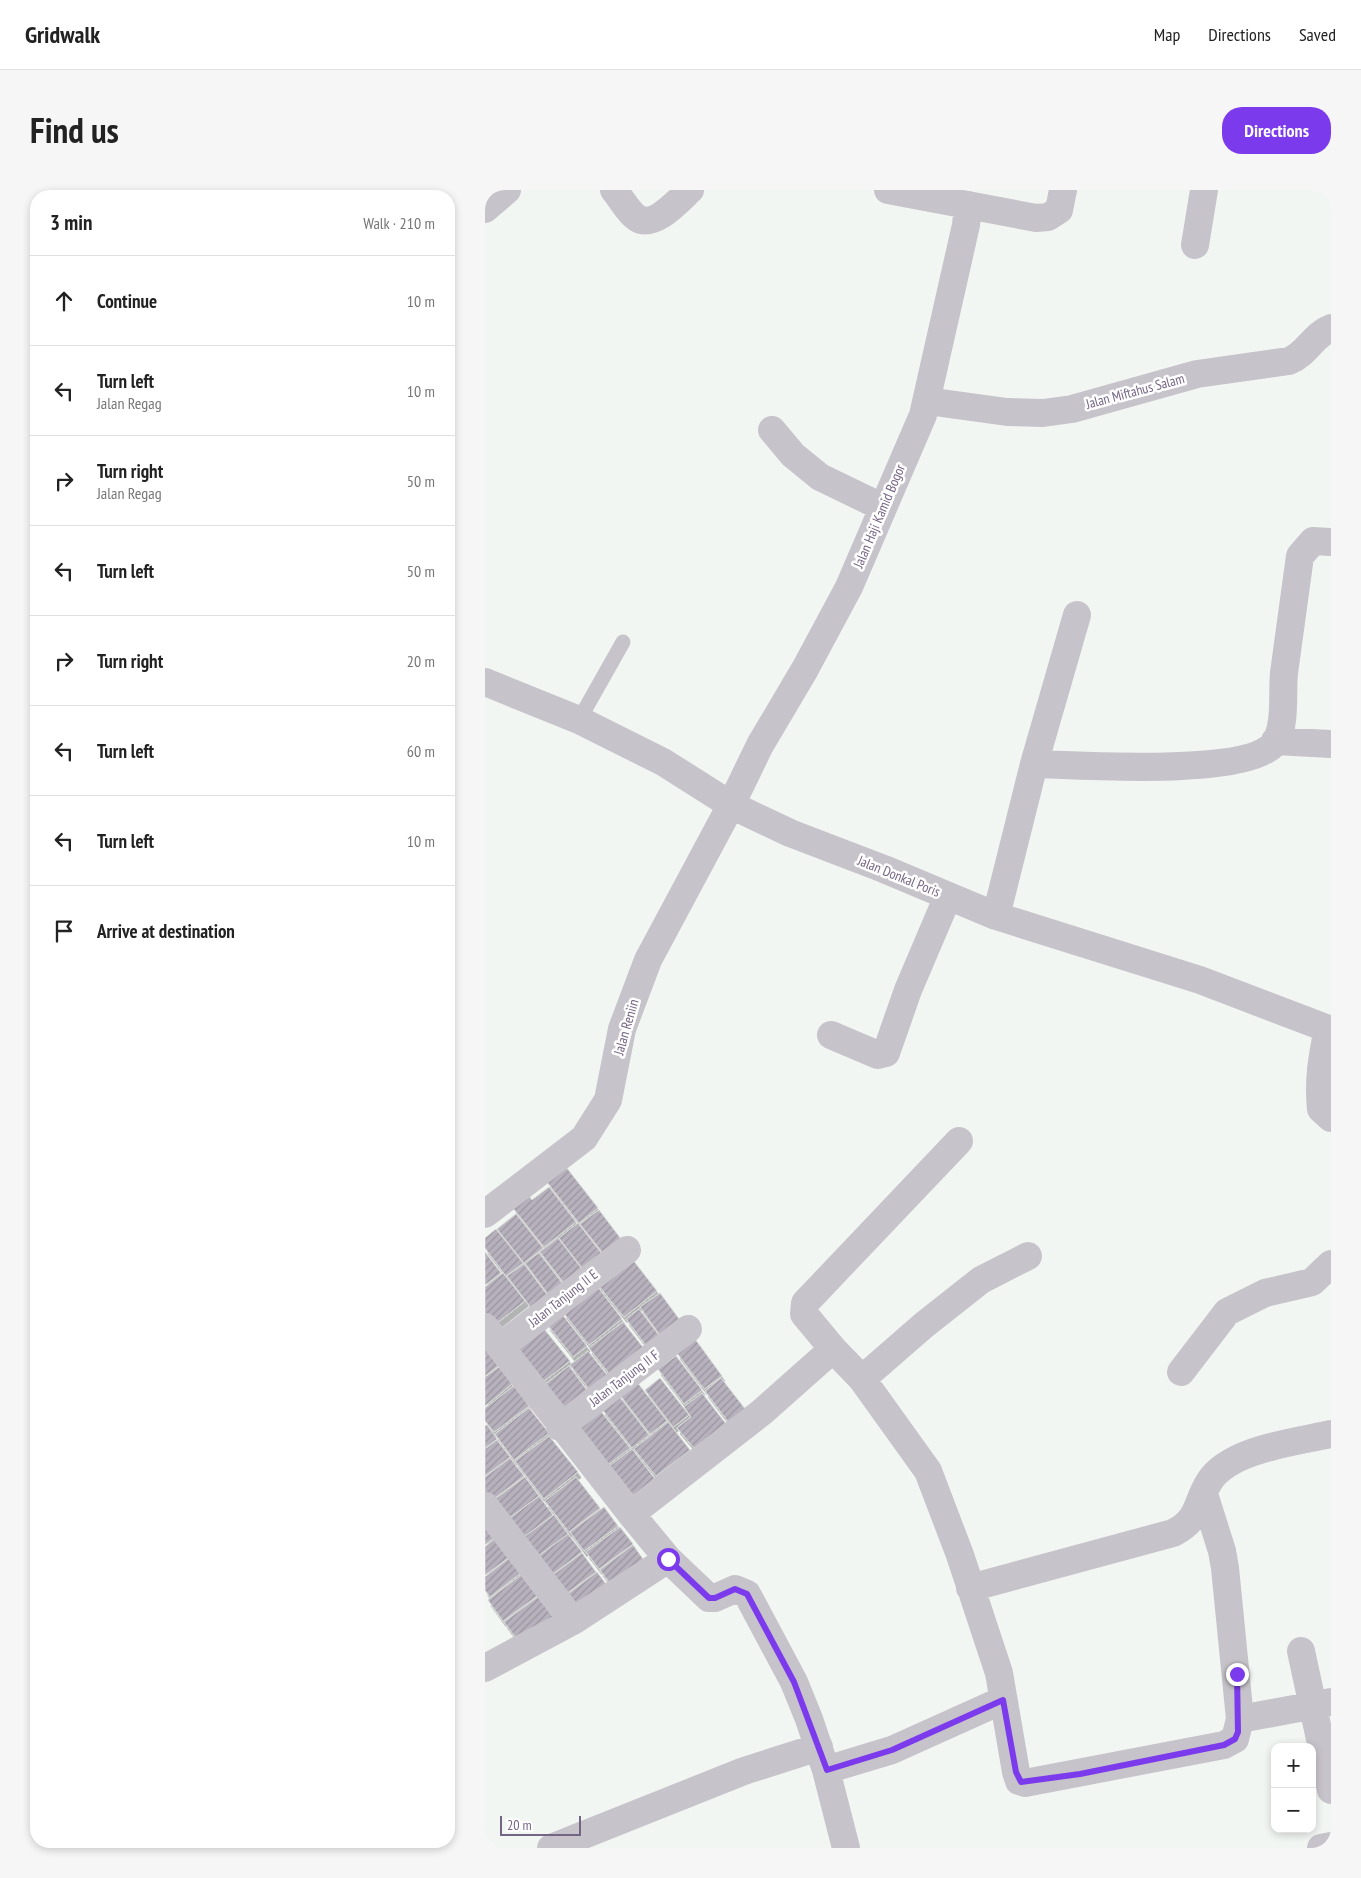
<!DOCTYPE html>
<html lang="en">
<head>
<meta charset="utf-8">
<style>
	body { margin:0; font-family:"PT Sans Narrow",sans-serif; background:#f6f6f6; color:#222 }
	.controls { position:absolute; right:15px; bottom:15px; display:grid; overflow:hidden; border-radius:10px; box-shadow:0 2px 8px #0003 }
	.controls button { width:45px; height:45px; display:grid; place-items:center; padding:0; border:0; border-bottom:1px solid #e0e0e0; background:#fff; color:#222; font:25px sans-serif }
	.scale { position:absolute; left:15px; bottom:12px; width:81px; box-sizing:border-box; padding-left:5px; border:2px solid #756584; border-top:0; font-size:14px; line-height:18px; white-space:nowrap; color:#756584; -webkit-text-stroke:4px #fff; paint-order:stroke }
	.stop { position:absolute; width:15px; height:15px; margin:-11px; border:4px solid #7c3aed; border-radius:50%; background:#fff }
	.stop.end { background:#7c3aed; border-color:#fff; box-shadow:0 1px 5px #0008 }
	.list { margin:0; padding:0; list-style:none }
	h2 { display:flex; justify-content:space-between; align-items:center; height:65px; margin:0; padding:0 20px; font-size:21px }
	h2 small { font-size:16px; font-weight:400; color:#767676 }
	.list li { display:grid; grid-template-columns:32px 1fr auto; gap:15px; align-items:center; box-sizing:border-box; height:90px; padding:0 20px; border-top:1px solid #e0e0e0 }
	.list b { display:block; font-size:19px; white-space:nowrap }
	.list p { margin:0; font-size:16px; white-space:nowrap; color:#767676 }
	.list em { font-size:16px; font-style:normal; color:#767676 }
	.icon { flex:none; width:28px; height:28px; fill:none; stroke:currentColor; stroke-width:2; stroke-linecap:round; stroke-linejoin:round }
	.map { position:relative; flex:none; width:846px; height:1658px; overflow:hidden; border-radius:20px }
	header { display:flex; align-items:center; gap:30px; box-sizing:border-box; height:70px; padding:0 25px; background:#fff; border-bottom:1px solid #e0e0e0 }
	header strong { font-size:24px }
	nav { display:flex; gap:28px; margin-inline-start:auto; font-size:18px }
	.intro { display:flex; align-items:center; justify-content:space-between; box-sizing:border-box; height:120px; padding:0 30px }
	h1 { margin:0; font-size:35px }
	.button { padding:12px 22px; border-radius:20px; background:#7c3aed; color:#fff; font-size:18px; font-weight:700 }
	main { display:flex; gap:30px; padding:0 30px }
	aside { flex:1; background:#fff; border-radius:20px; box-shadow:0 2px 8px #0003 }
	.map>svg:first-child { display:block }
</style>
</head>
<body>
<header>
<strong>Gridwalk</strong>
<nav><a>Map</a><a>Directions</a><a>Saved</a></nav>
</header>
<div class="intro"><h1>Find us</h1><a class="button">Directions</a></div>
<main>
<aside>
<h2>3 min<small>Walk · 210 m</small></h2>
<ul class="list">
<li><svg class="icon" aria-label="ahead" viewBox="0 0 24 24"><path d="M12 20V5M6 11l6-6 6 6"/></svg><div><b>Continue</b></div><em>10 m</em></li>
<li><svg class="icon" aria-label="left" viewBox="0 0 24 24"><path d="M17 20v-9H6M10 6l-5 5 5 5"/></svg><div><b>Turn left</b><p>Jalan Regag</p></div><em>10 m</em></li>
<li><svg class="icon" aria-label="right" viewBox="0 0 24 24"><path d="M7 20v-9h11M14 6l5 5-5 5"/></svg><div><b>Turn right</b><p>Jalan Regag</p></div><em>50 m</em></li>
<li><svg class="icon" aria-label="left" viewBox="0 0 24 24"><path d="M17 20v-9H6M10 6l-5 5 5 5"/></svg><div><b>Turn left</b></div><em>50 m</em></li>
<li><svg class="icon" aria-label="right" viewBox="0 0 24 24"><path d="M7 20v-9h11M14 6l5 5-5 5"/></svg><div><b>Turn right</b></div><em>20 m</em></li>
<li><svg class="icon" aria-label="left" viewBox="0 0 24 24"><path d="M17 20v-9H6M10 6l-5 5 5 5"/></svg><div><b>Turn left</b></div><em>60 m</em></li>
<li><svg class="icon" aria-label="left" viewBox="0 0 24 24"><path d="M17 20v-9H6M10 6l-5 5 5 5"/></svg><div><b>Turn left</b></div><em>10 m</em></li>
<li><svg class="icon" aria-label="arrive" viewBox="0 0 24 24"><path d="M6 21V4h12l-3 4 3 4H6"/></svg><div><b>Arrive at destination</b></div></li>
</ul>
</aside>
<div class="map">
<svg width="846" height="1658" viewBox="0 0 846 1658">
	<defs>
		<pattern id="building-hatch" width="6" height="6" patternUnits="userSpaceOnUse" patternTransform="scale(1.25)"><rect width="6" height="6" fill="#b6b1bc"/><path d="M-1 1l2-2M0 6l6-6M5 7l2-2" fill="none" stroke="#99949e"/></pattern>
		<filter id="shadow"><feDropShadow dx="3" dy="5.5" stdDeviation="0" flood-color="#0004"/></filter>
	</defs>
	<rect width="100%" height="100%" fill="#f2f6f3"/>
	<path fill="url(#building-hatch)" stroke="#d5d7d5" filter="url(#shadow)" d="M81,977L113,1018L94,1033L62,992Z
		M64,997L91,1032L59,1057L28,1018L44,1006L47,1010Z
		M114,1020L139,1053L121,1067L95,1034Z
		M31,1024L58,1058L39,1073L12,1039Z
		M93,1033L120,1068L101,1083L74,1048Z
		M11,1039L38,1073L21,1086L0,1058V1048Z
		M73,1048L100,1083L82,1097L55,1062Z
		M0,1062L16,1083L0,1095Z
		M54,1063L77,1093L63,1104L40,1073Z
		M144,1065L172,1101L139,1127L110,1091Z
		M39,1074L63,1106L47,1119L22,1086Z
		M18,1083L40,1111L7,1137L0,1129V1097Z
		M112,1096L137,1129L104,1155L78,1122Z
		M175,1103L197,1133L177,1148L155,1117Z
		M154,1119L179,1152L166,1162L141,1129Z
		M76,1123L102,1156L88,1167L62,1134Z
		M138,1132L164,1165L130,1191L104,1158Z
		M55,1134L85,1171L55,1194L26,1156Z
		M210,1149L237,1186L219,1199L192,1163Z
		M0,1158L13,1176L0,1186Z
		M103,1161L127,1191L109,1205L85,1175Z
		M191,1166L217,1200L199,1214L173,1179Z
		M84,1176L104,1203L75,1226L54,1199Z
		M14,1177L27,1194L0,1216V1187Z
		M175,1188L204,1225L188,1237L160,1200Z
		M236,1188L264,1224L247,1237L220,1201Z
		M152,1192L182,1231L165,1244L135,1205Z
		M29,1196L44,1216L9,1242L0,1231V1218Z
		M217,1203L241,1234L209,1258L192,1238L206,1227L199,1217Z
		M134,1206L164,1245L147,1258L117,1219Z
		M44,1218L64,1243L29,1270L10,1244Z
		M114,1219L145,1258L116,1280L85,1242Z
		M183,1232L205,1260L171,1286L149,1259Z
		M2,1235L12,1249L0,1258V1236Z
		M64,1246L93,1282L59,1309L30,1271Z
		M12,1250L25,1267L0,1286V1259Z
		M147,1259L174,1294L144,1316L117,1282Z
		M25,1268L39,1286L6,1311L0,1303V1287Z
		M40,1287L54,1306L20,1331L6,1312Z
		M91,1287L115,1318L84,1342L60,1311Z
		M54,1306L68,1325L35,1350L21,1331Z
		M119,1317L133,1336L99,1361L85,1342Z
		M69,1325L83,1344L49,1369L35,1350Z
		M0,1332L11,1346L0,1355Z
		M135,1337L148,1354L114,1379L101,1362Z
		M83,1344L97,1362L64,1387L50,1369Z
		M12,1347L26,1366L0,1385V1357Z
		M148,1355L163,1376L130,1400L115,1380Z
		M97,1363L111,1382L78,1406L64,1388Z
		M27,1366L38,1381L5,1407L0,1400V1387Z
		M112,1382L126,1401L92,1426L79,1407Z
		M36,1385L52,1406L18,1431L3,1410Z
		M53,1407L71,1431L37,1456L19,1432Z"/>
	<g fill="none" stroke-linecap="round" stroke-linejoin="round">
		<path stroke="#c7c3ca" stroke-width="15" d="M94,530L138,452"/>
		<path stroke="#c7c3ca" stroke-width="28" d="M129,0C136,8 143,22 152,28C169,39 194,10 205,0
			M403,0L551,28L563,27L574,20L578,0
			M0,19L22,0
			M710,55L719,0
			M442,211L522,222L558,223L587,219L712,184L804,171C822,164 828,145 846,138
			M287,240L308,265L335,287L397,317
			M0,492L94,530L178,572L246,615L305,643L399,679L511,726L715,790L846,840
			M790,551L846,554
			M549,574C592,575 768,588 791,551C801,533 797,503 799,483C804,444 810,405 815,366L828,351L846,352
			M511,726L549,574L592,425
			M843,839C837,867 833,891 836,919L846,928
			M346,845L393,865L401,863L423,800L463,706
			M0,1024L99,948L123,910L137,839L163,770L246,615L275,555L320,479L364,397L438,225L481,35L483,15
			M0,1137L146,1324L183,1369L224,1408H230L250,1399L262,1404L309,1492L324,1529L341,1580L361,1658
			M15,1157L142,1060
			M348,1159L319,1124L320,1113L474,951
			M696,1182L742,1122L780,1103L827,1092L846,1074
			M377,1189L439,1135L496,1090L543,1066
			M75,1237L203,1139
			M0,1316L88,1431L183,1369
			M146,1324L277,1222L348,1159L377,1189L443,1281L475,1365L514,1483L531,1582L534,1591L540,1593L739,1555L750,1549L755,1529L740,1378L737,1361L719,1304
			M485,1398L688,1343C715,1329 710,1315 724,1292C744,1259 811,1252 846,1244
			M816,1461L846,1600
			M0,1478L88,1431
			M755,1529L846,1512
			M341,1580L407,1560L518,1510
			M66,1658L259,1581L334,1557
			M836,1658L846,1656"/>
	</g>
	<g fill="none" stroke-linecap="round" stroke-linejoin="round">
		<path stroke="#7c3aed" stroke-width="6" d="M183,1369L224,1408H230L250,1399L262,1404L309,1492L342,1580L407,1560L518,1510L531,1582L536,1592L595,1584L739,1555L750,1549L753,1542L752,1484"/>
	</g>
	<g text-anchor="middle" stroke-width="5" stroke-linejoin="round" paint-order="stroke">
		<g font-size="14" fill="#756584" stroke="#fff">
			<text transform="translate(650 201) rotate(-15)" y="5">Jalan Miftahus Salam</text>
			<text transform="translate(394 326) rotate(-67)" y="5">Jalan Haji Kamid Bogor</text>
			<text transform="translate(414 686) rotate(22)" y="5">Jalan Donkal Poris</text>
			<text transform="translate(141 837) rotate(-74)" y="5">Jalan Reniin</text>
			<text transform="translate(78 1108) rotate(-38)" y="5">Jalan Tanjung II E</text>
			<text transform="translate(139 1188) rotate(-37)" y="5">Jalan Tanjung II F</text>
		</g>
	</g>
</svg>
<div class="controls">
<button>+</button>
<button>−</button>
</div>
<div class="scale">20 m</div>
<div class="stop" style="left:183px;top:1369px"></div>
<div class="stop end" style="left:752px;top:1484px"></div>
</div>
</main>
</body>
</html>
